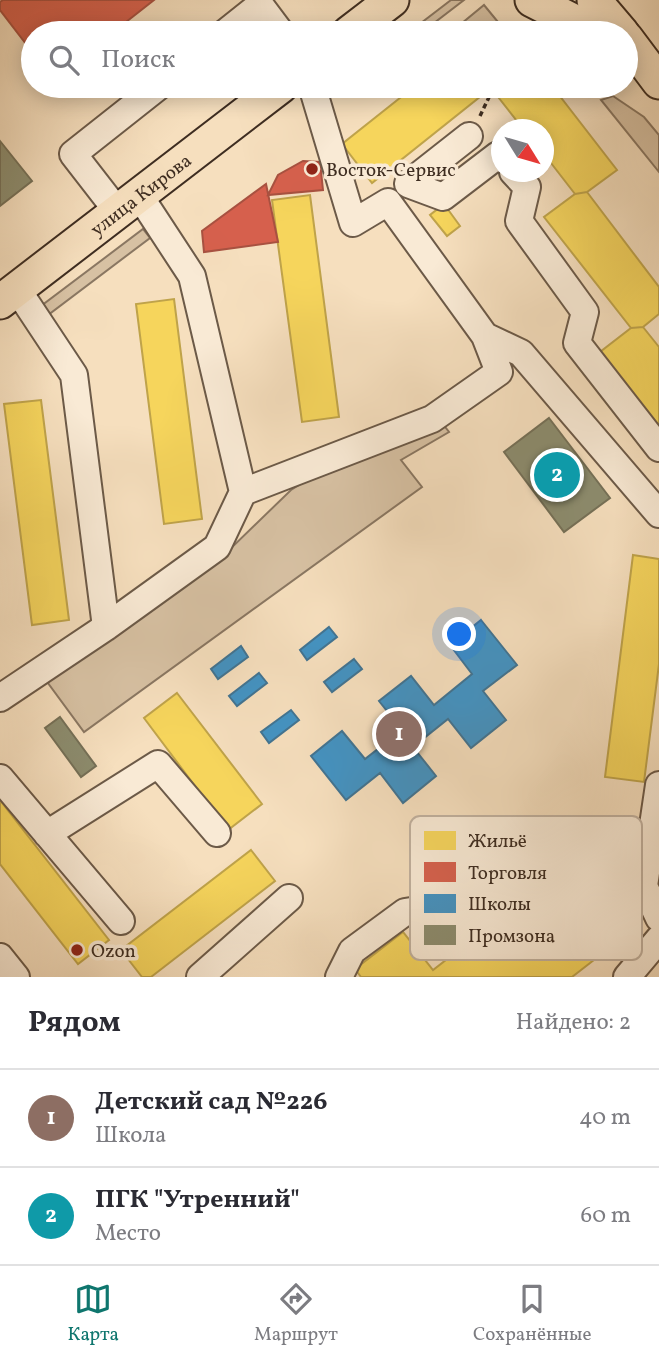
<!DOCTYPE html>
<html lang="ru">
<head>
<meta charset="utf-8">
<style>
	body { margin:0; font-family:Vollkorn,serif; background:#f2f2f3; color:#2b2b33 }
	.compass { position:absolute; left:491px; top:119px; width:63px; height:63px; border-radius:50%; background:#fff; box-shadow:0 4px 18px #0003; rotate:127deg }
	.you { position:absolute; left:460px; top:635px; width:24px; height:24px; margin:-18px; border:5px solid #fff; border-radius:50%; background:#1a73e8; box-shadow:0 0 0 10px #1a73e833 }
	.badge { display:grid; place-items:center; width:46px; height:46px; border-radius:50%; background:#0f766e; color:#fff; font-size:23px; font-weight:700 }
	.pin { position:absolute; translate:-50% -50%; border:4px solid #fff; box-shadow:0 2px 7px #0006 }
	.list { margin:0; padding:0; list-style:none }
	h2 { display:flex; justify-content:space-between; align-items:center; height:91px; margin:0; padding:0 28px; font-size:30px }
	h2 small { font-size:23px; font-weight:400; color:#7c7c81 }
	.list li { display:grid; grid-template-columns:46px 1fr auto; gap:21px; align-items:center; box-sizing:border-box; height:98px; padding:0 28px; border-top:2px solid #e1e1e2 }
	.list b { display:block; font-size:26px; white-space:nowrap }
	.list p { margin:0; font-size:23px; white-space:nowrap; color:#7c7c81 }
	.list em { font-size:23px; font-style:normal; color:#7c7c81 }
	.icon { flex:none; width:38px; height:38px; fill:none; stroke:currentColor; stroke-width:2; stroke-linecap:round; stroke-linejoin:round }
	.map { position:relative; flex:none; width:659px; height:977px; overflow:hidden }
	.search { position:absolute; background:#fff; box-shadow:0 4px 18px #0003; left:21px; right:21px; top:21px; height:77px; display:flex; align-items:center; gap:18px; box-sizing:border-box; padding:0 24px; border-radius:38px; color:#7c7c81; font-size:26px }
	.sheet { height:287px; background:#fff }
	nav { display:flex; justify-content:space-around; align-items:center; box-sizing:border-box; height:98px; border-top:2px solid #e1e1e2; background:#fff; font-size:19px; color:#7c7c81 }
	nav a { display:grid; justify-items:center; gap:4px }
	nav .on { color:#0f766e }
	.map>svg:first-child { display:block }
</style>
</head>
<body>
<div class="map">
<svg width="659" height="977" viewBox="0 0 659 977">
	<rect width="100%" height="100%" fill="#f6dfbe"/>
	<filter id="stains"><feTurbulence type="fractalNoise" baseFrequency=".00286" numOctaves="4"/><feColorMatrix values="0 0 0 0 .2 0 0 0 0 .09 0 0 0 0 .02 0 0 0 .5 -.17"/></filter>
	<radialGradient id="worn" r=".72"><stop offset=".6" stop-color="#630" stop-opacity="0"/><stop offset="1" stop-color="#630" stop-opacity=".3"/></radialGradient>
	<path fill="#d7c1a3" stroke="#8a7762" stroke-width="2" d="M451,0H464L421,33H408Z
		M484,5L507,33H450Z
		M613,96L644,117L659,135V172L601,100Z
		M143,229L150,238L48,315L41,306Z
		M439,419L449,432L401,460L422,487L84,732L45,679L223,556L291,490L312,477Z"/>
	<path fill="#f6d55c" stroke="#bfa34a" stroke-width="2" d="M415,86H481L486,92L372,183L342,144Z
		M492,86H552L617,170L587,192L575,194L544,154V130H524L491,88Z
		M587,192L659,287V314L643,327L631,328L544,217L575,194Z
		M310,195L339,417L302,422L272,200Z
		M444,204L460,226L447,236L430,215Z
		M174,299L202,519L164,524L136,304Z
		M643,327L659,347V428L600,352L631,328Z
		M41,400L69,620L32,625L4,404Z
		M633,555L659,559V664L644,782L605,777Z
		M177,693L262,804L228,830L144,718Z
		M0,800L109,940L78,964L0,864Z
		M251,850L275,881L151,977H142L121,950Z
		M590,888L626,935L572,977H361L355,969L403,932L433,970L451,956L448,951L491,918L513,947Z"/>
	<path fill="#d6604d" stroke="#a85140" stroke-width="2" d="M3,0H154L112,33H33V53L0,10V2Z
		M303,161L320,162L323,190L268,195L278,175Z
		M266,184L278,242L204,252L202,231Z"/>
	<path fill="#4393c3" stroke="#427492" stroke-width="2" d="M481,620L517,665L483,691L506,720L471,748L448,719L413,747L436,776L403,803L380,773L346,800L311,756L342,731L365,759L402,730L379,701L411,676L434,705L472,674L450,645Z
		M329,627L337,637L307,660L300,650Z
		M241,646L248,657L218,679L211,669Z
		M354,659L362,669L332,692L324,682Z
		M259,673L267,683L237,706L229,696Z
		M291,710L299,720L269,743L261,732Z"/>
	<path fill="#8c8c6e" stroke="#757057" stroke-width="2" d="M0,141L32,181L0,206Z
		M549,418L610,498L564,532L504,452Z
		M60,717L96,766L81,777L45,728Z"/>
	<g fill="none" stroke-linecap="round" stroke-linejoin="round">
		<g stroke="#6c5a48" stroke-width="30">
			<path id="minor" d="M225,33L260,5L281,33
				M312,86L353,223L388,202L485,336L521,353L659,514
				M469,136L408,184L443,197L498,155L502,159
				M513,172L527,187L519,221L585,312L577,343L659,448
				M139,195L192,276L243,492
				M118,212L73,154L159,86
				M17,289L74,375L106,627
				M0,698L106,627L217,547L243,492L432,419L499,372L485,336
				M0,778L121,921
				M47,834L158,764L217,833
				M644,886L659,785
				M0,957L16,977
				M200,977L289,898
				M339,977L352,951L405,912L564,887L611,861L644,886L659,918
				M627,977L659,939"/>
		</g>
		<g stroke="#3e2d21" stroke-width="37">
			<g id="major">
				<path d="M532,0L597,33"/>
				<path d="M594,0L622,33"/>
				<path d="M349,33L392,0"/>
				<path d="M626,38L659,82"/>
				<path id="s1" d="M0,302L281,86"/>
			</g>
		</g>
		<path stroke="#3e2d21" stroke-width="3.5" stroke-dasharray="5 3.5" stroke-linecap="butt" d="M480,116L490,95L487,86"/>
		<use href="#minor" stroke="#f9ead5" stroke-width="26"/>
		<use href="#major" stroke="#f6dfbe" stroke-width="33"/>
	</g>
	<g fill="#8f2418" stroke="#f9ead5" stroke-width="2.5">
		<circle cx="312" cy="169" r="7"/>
		<circle cx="77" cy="950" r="7"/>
	</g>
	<g text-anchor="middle" stroke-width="7" stroke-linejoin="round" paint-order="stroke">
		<g font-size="19" fill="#3e2d21" stroke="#f9ead5" text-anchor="start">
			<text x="326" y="176">Восток-Сервис</text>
			<text x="91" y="957">Ozon</text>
		</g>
		<g font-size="19" fill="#3e2d21" stroke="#f9ead5">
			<text dy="7" stroke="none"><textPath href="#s1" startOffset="177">улица Кирова</textPath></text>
		</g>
	</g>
	<rect x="410" y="816" width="232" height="144" rx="10" fill="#f9ead5" stroke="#c1b19f" stroke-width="2"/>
	<rect x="424" y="831" width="32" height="19" fill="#f6d55c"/>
	<rect x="424" y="862" width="32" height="20" fill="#d6604d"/>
	<rect x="424" y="894" width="32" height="19" fill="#4393c3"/>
	<rect x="424" y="925" width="32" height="20" fill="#8c8c6e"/>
	<g font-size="19" fill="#3e2d21">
		<text x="468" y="847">Жильё</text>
		<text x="468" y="879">Торговля</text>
		<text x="468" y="910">Школы</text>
		<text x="468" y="942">Промзона</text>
	</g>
	<rect width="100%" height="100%" filter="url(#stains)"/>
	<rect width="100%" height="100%" fill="url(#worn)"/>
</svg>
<svg class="compass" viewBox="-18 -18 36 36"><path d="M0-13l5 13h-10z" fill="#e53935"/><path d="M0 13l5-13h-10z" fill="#7c7c81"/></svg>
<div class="you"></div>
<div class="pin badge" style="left:399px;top:734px;background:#8d6e63">1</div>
<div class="pin badge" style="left:557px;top:475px;background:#0f9aa8">2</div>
<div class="search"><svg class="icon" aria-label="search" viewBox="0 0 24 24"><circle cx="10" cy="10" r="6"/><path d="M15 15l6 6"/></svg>Поиск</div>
</div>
<section class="sheet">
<h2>Рядом<small>Найдено: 2</small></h2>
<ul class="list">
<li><span class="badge" style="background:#8d6e63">1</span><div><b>Детский сад №226</b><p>Школа</p></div><em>40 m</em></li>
<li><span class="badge" style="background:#0f9aa8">2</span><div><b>ПГК &quot;Утренний&quot;</b><p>Место</p></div><em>60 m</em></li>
</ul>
</section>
<nav>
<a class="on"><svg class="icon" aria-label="map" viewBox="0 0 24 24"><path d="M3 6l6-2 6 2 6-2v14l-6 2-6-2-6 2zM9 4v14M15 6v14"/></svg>Карта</a>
<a><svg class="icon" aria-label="directions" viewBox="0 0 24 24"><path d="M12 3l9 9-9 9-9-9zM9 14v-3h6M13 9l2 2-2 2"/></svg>Маршрут</a>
<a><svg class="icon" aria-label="saved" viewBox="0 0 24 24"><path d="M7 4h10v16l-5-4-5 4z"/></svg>Сохранённые</a>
</nav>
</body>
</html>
